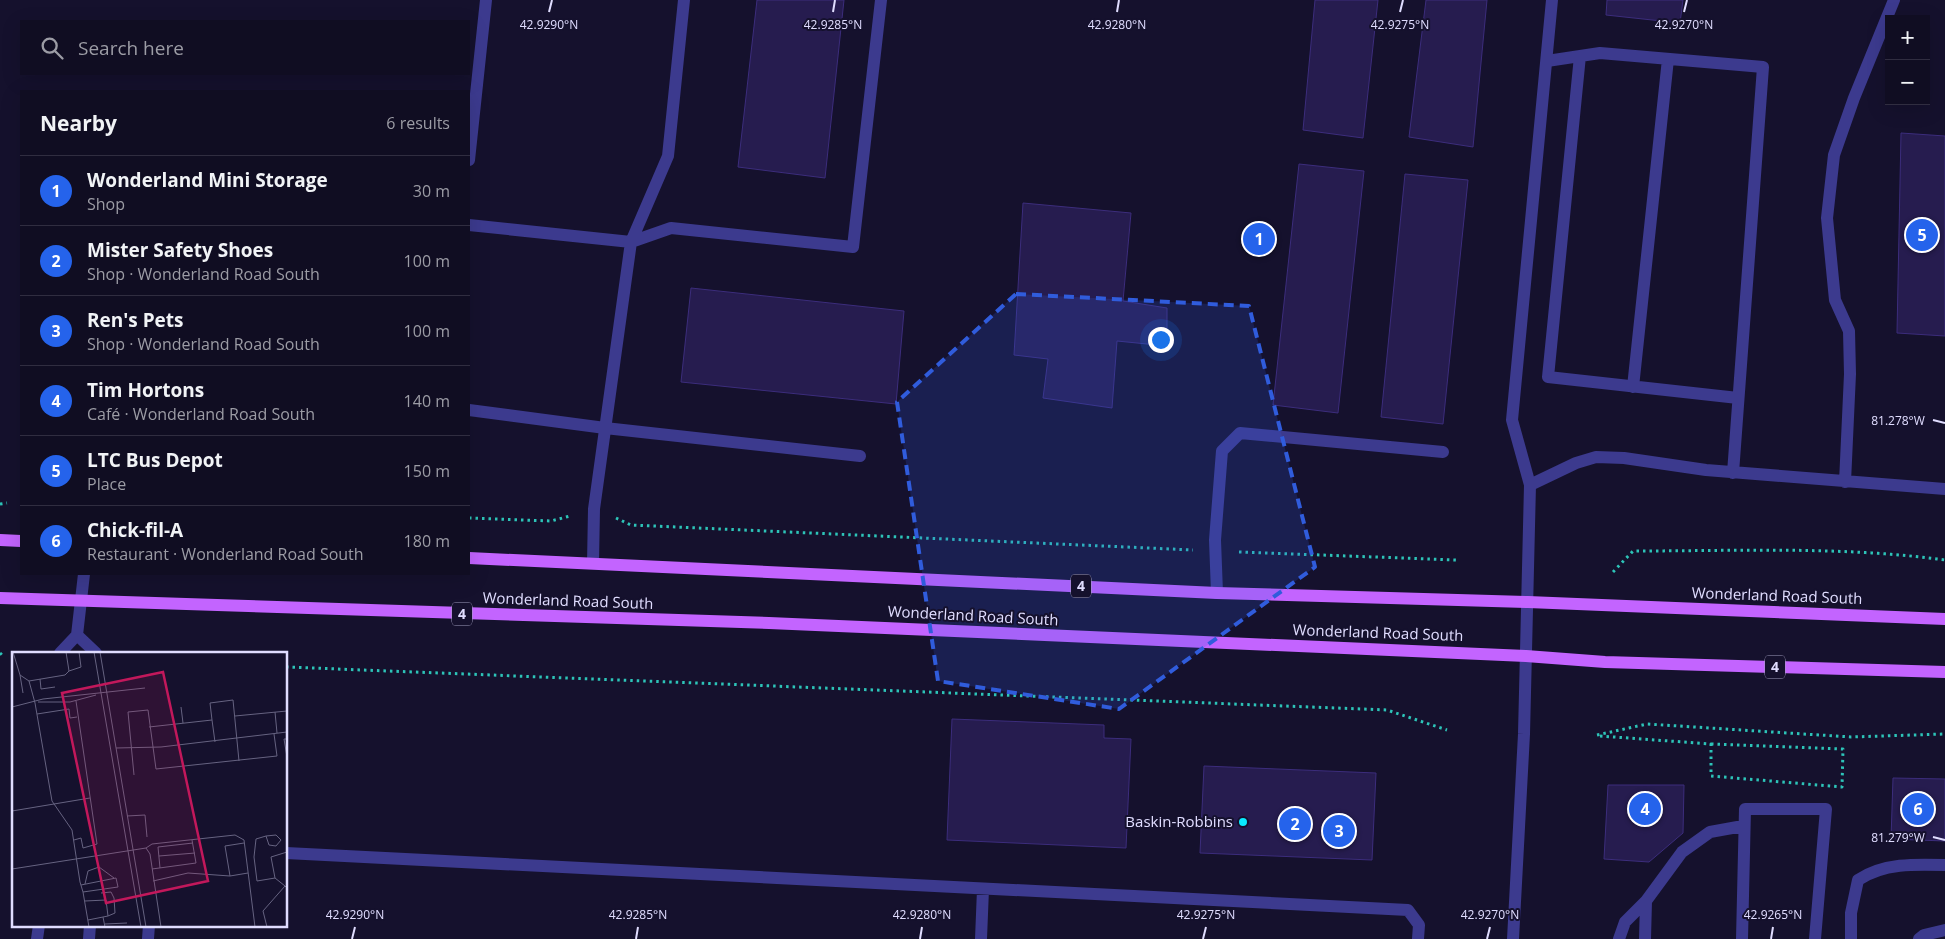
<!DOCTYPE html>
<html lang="en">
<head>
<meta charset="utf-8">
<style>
	body { margin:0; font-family:"Open Sans",sans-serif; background:#19162a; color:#f1f3f6 }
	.controls { position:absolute; right:15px; top:15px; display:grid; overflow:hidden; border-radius:0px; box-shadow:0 5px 20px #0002 }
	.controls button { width:45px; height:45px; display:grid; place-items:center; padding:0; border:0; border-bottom:1px solid #302d40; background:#100d22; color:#f1f3f6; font:25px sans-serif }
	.you { position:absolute; left:1160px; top:339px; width:18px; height:18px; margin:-12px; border:4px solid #fff; border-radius:50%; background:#1a73e8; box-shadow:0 0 0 8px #1a73e833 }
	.badge { display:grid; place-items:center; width:32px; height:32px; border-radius:50%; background:#2563eb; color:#fff; font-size:16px; font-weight:700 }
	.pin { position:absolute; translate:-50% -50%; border:2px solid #fff; box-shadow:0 1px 5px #0006 }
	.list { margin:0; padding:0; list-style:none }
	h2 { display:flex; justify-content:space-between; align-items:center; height:65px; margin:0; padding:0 20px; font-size:21px }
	h2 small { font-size:16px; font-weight:400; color:#9c9ca5 }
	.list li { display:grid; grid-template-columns:32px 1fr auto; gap:15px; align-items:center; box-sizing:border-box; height:70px; padding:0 20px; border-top:1px solid #302d40 }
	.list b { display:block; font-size:19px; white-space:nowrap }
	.list p { margin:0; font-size:16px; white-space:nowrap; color:#9c9ca5 }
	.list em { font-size:16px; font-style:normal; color:#9c9ca5 }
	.icon { flex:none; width:28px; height:28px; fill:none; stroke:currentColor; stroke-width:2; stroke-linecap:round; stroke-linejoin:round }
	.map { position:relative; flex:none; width:1945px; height:939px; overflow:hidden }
	.search { position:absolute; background:#100d22; box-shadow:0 5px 20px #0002; left:20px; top:20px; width:450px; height:55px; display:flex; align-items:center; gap:12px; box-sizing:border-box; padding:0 18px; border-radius:0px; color:#9c9ca5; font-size:19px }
	.panel { position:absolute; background:#100d22; box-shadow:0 5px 20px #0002; left:20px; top:90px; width:450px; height:485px; border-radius:0px }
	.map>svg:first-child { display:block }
</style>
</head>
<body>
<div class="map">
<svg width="1945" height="939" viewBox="0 0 1945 939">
	<rect width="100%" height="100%" fill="#15112d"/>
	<path fill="#261c4f" stroke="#3c2d7c" d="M757,0H844L825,178L738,167Z
		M1315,0H1378L1363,138L1303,130Z
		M1426,0H1487L1473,147L1409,137Z
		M1607,0H1683L1680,23L1606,15Z
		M1901,133L1945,136V336L1897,333Z
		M1299,164L1364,171L1338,413L1273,405Z
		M1405,174L1468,180L1443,424L1381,417Z
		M1023,203L1131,213L1123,301L1167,308V346L1117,341L1112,408L1043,398L1048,359L1014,355Z
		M691,288L904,311L896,404L681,382Z
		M952,719L1104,725V738L1131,739L1126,848L947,840Z
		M1204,766L1376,773L1372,860L1200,853Z
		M1893,778L1945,779V841L1891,839Z
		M1608,785H1684L1683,833L1649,862L1604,859Z"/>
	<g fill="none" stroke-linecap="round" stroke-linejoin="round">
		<path stroke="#2dc4b8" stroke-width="3" stroke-dasharray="2.5 4" stroke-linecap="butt" d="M0,504L7,503
			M469,518L551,521L570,516
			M616,518L631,525L1193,550
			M1239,552L1456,560
			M1613,572L1633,551C1737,551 1842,546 1945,560
			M0,653L3,656
			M286,667L1387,710L1447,730
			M1597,735L1647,724L1851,737L1945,734
			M1600,736L1711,744
			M1711,744L1843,749L1842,787L1711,776Z"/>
		<path stroke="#3c3a8e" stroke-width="12" d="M1552,0L1512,420L1530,485L1576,463L1596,457L1624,458L1706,470L1945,489
			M1580,56L1548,377L1738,398
			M1547,61L1600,53L1763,67L1733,473
			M469,160L486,0
			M469,225L631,242L671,228L853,247L881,0
			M1633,387L1668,59
			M469,410L605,428L860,456
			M1845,482L1850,374L1849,331L1835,300L1827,218L1834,155L1854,98L1894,0
			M593,563L594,509L631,242L668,156L684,0
			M1217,593L1215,540L1222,451L1240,433L1443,452
			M77,635L96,653
			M60,653L77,635L84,574
			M286,853L1408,910L1419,925L1418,939
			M37,939L39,925
			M89,939L90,925
			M148,939L149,925
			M981,939L983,889
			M1513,939L1524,734L1530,485
			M1619,939L1625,922L1646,901L1682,852L1710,832L1743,826
			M1645,939L1646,901
			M1742,939L1745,809H1826L1815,939
			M1851,939V913L1858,880C1883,863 1915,864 1945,865
			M1919,939L1924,935L1945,930"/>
		<path stroke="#c364ff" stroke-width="12" d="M0,540L21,541
			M469,558L1217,593L1528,602L1945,619
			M0,598L769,623L1526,656L1605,662L1945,672"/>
	</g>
	<path fill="#305cdc" fill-opacity="0.2" stroke="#305cdc" stroke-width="4" stroke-dasharray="10 6" stroke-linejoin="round" d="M1016,294L1249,306L1315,567L1119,709L938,681L897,402Z"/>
	<path fill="none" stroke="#e0ddff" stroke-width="2" d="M549,12L552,0M833,12L835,0M1117,12L1119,0M1400,12L1403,0M1684,12L1687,0M1933,420L1945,423M1933,837L1945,840M352,939L355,927M636,939L638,927M920,939L922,927M1203,939L1206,927M1487,939L1490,927M1771,939L1773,927"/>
	<circle fill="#09eaff" stroke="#15112d" stroke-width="2" cx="1243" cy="822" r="5"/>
	<g text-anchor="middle" stroke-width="4" stroke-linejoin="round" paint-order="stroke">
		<g fill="#15112d" stroke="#a3a0c0" stroke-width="1">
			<rect x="1071" y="574.5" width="20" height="23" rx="4"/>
			<rect x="452" y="602.5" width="20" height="23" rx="4"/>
			<rect x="1765" y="655.5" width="20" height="23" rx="4"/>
		</g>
		<g font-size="14" font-weight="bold" fill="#e0ddff">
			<text x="1081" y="591">4</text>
			<text x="462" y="619">4</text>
			<text x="1775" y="672">4</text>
		</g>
		<g font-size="15" fill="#e0ddff" stroke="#15112d">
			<text transform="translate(1777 596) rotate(2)" y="5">Wonderland Road South</text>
			<text transform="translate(568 601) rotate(2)" y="5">Wonderland Road South</text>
			<text transform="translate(973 616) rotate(3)" y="5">Wonderland Road South</text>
			<text transform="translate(1378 633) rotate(2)" y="5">Wonderland Road South</text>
		</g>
		<g font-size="15" fill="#e0ddff" stroke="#15112d" text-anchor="end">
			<text x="1233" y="827">Baskin-Robbins</text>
		</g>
	</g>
	<g transform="translate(12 652)">
		<rect width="275" height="275" fill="#15112d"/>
		<path fill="none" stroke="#666381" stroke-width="1" d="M1,0L8,23L17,29L23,51L40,149L60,178L68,230L71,240L106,235L104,226L69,233M82,0L129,275M88,0L134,275M57,19L69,15L67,0M8,23L11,41M28,27L29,37L43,35M17,29L53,23L57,19L54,0M26,50H58L84,43M0,55L31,47L133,36M169,55L171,71M263,60L265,81M25,62L57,57L58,66L65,65M223,64L275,59M200,68L198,51L221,48L227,109M137,75L200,68L203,90M275,87H272L275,105M104,96L149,95L275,80M122,123L116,60L136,58L144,117L265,104L262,82M0,159L78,146M115,164L133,163L135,185M254,184L264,183L269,188L264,194L257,193L254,184L244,187L242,205L245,229L263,226M62,188L69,186L71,196L85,192L64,49M232,191L213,194L218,224L236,221M147,204L183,201M148,216L146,195L181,191M0,217L134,196M140,217L184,211L180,188M141,229L176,221L218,224M73,232L76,219L87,215L102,226M273,234L263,226L259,205L275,200M71,240L77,275M89,241L99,240L102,246L103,261L96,264M73,249L94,248L96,264L91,265L93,275M76,268L91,265M93,272L115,271M149,275L138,202L134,196L140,192L223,183L232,188L243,275M255,275L251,259L273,234L275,236"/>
		<path fill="#c2185b" fill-opacity="0.15" stroke="#c2185b" stroke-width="2.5" d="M151,20L196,229L94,251L50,41Z"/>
		<rect width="275" height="275" fill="none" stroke="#e0ddff" stroke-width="2.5"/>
	</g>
	<g font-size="12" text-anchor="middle" fill="#e0ddff" stroke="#15112d" stroke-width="4" stroke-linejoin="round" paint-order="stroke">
		<text x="549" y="29">42.9290°N</text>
		<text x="833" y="29">42.9285°N</text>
		<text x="1117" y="29">42.9280°N</text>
		<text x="1400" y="29">42.9275°N</text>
		<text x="1684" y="29">42.9270°N</text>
		<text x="1898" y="425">81.278°W</text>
		<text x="1898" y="842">81.279°W</text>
		<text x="355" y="919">42.9290°N</text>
		<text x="638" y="919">42.9285°N</text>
		<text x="922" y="919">42.9280°N</text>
		<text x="1206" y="919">42.9275°N</text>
		<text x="1490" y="919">42.9270°N</text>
		<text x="1773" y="919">42.9265°N</text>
	</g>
</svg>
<div class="controls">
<button>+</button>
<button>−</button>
</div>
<div class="you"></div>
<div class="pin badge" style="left:1259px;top:239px">1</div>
<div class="pin badge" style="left:1295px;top:824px">2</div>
<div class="pin badge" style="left:1339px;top:831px">3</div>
<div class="pin badge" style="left:1645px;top:809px">4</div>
<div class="pin badge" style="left:1922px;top:235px">5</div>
<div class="pin badge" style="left:1918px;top:809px">6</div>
<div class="search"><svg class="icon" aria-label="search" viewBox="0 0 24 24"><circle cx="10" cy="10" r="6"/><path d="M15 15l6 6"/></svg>Search here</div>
<section class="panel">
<h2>Nearby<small>6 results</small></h2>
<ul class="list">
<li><span class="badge">1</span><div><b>Wonderland Mini Storage</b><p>Shop</p></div><em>30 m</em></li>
<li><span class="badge">2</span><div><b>Mister Safety Shoes</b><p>Shop · Wonderland Road South</p></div><em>100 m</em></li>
<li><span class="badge">3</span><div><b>Ren's Pets</b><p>Shop · Wonderland Road South</p></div><em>100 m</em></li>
<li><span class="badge">4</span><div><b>Tim Hortons</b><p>Café · Wonderland Road South</p></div><em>140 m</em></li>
<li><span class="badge">5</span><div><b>LTC Bus Depot</b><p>Place</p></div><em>150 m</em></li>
<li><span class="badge">6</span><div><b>Chick-fil-A</b><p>Restaurant · Wonderland Road South</p></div><em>180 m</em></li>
</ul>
</section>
</div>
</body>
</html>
